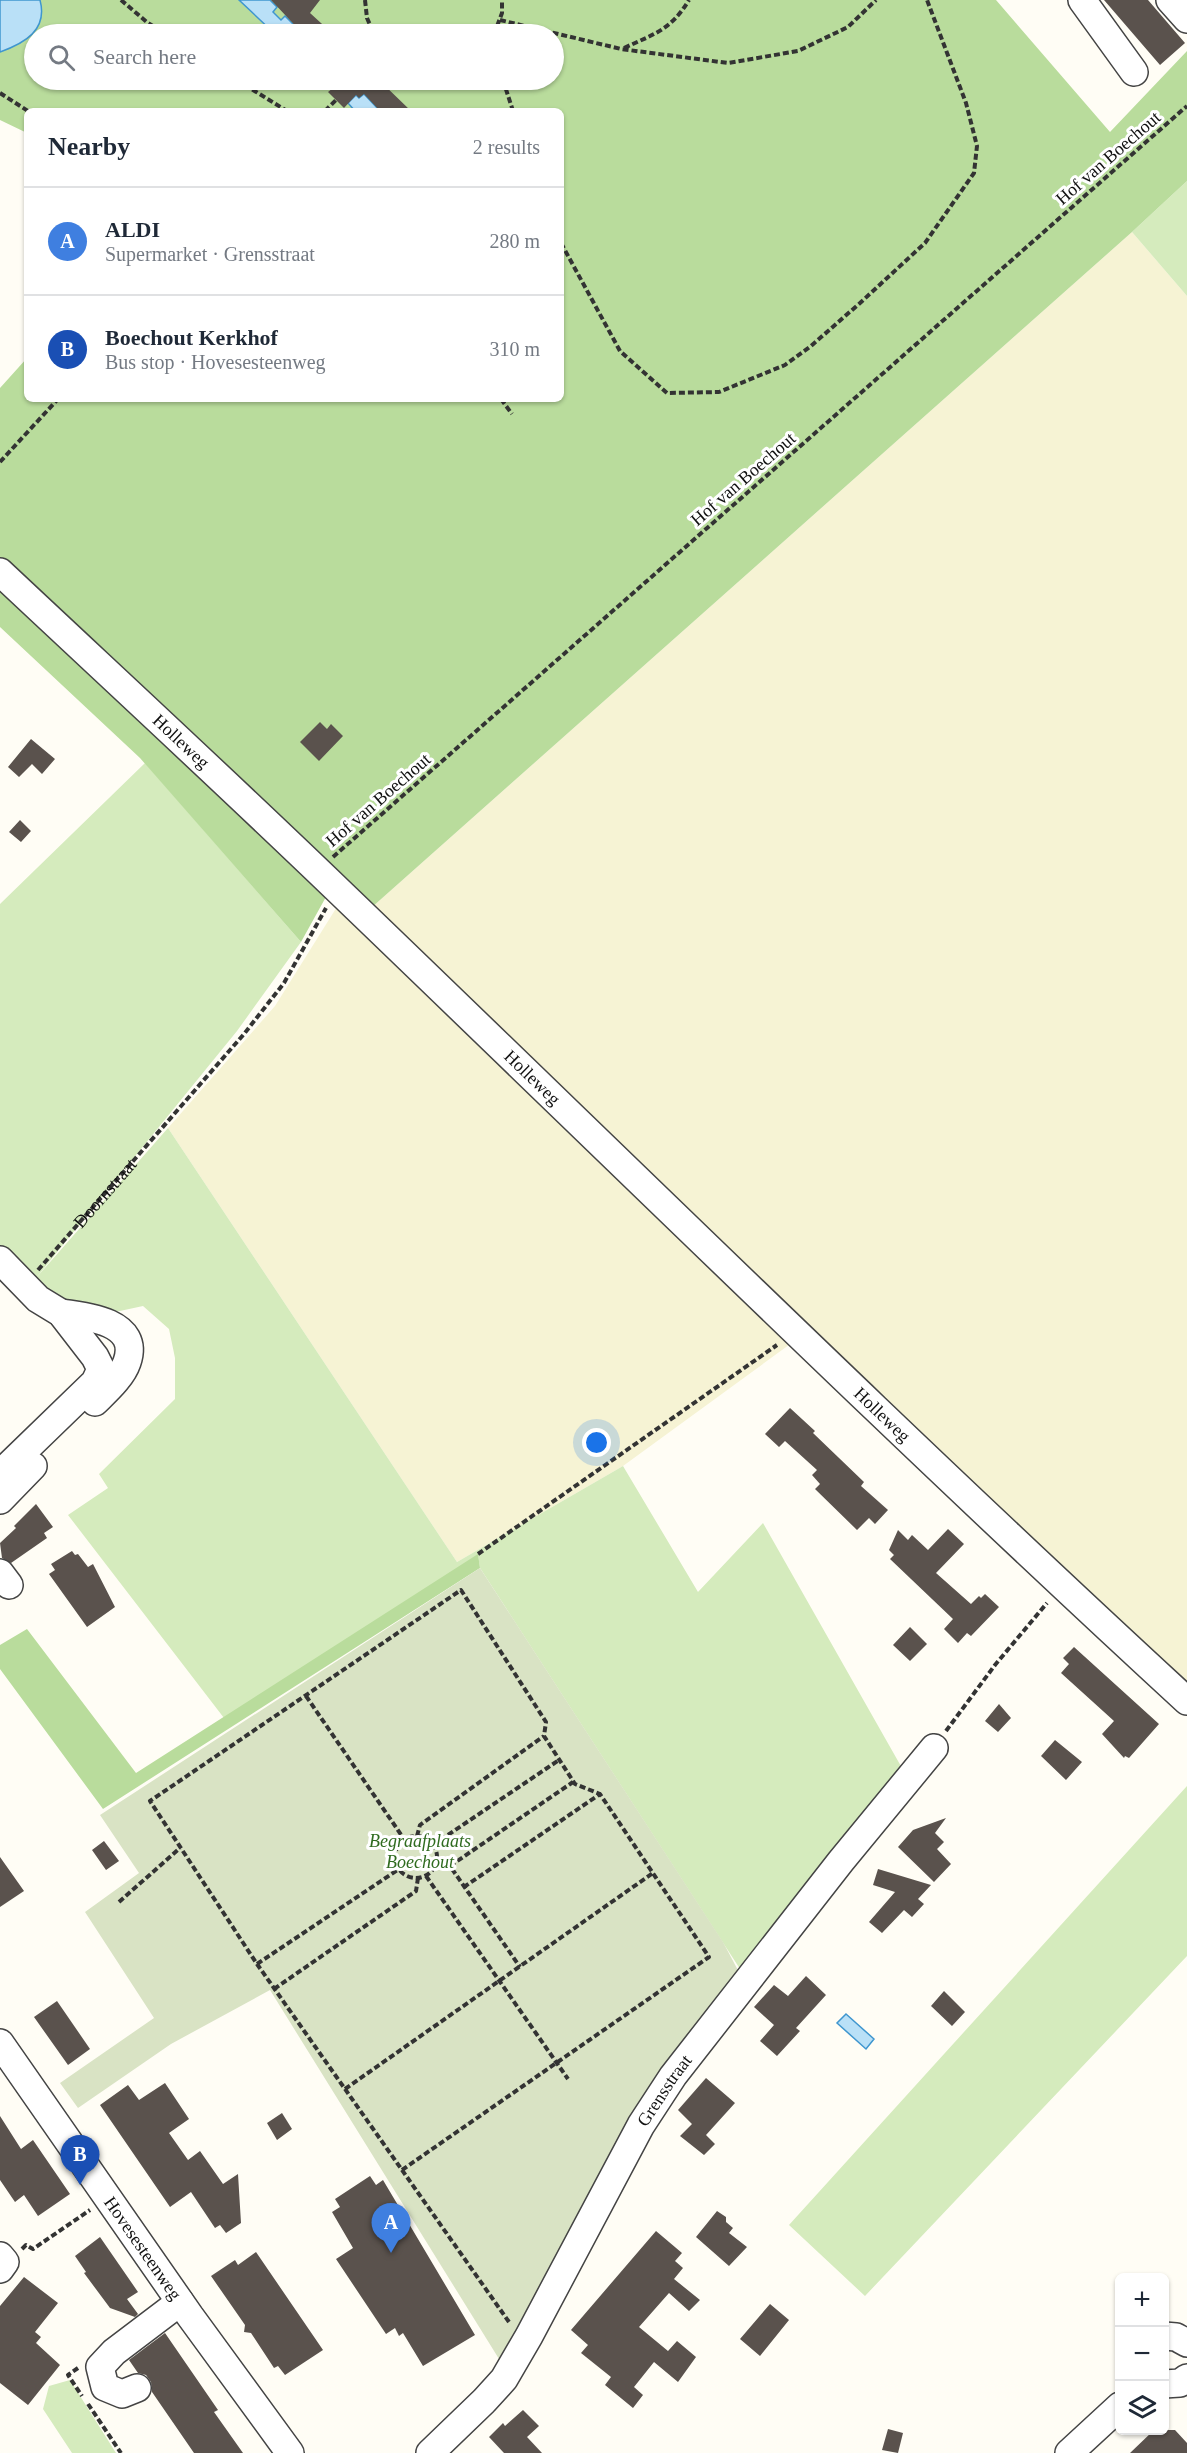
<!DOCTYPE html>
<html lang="en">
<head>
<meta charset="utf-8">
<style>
	body { margin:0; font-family:Georgia,serif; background:#f2f2f3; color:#1f2937 }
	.controls { position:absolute; right:18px; bottom:18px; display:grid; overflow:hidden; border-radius:9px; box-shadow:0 2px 4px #0004 }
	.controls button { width:54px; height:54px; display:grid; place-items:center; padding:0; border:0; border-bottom:2px solid #e0e1e3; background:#fff; color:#1f2937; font:30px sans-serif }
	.you { position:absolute; left:597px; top:1443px; width:21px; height:21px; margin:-15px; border:4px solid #fff; border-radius:50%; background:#1a73e8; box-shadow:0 0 0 9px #1a73e833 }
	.badge { display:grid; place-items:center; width:39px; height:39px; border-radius:50%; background:#7c3aed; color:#fff; font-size:20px; font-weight:700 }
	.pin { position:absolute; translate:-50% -50px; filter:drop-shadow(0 2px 3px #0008) }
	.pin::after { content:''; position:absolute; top:32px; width:21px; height:18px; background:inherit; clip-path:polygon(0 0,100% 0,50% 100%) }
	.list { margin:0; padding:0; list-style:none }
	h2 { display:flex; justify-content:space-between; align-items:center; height:78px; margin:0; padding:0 24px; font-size:26px }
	h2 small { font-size:20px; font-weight:400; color:#747a83 }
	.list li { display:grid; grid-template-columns:39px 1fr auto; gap:18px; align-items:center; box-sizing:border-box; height:108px; padding:0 24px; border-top:2px solid #e0e1e3 }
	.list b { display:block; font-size:22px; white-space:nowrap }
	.list p { margin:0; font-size:20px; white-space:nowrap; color:#747a83 }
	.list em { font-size:20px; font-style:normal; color:#747a83 }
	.icon { flex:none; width:33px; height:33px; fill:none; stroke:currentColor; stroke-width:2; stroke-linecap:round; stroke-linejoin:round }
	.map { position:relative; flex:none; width:1187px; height:2453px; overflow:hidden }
	.search { position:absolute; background:#fff; box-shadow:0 2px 4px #0004; left:24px; top:24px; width:540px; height:66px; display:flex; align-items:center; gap:15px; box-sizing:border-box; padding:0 21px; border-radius:33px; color:#747a83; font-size:22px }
	.panel { position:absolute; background:#fff; box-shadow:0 2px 4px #0004; left:24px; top:108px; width:540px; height:294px; border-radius:9px }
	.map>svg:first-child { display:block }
</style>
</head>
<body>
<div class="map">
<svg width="1187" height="2453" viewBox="0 0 1187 2453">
	<rect width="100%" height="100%" fill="#fffdf5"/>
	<path fill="#f6f3d4" d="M1132,232L1187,296V1685L371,908Z
		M340,902L793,1342L623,1466L457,1562L168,1128L275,1006Z"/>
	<path fill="#d5ebbd" d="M1187,181V296L1132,232Z
		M145,763L301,942L237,1031L36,1278L168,1128L457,1562L623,1466L698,1592L763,1523L902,1768L742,1972L480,1568L478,1555L224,1718L68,1515L108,1488L99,1474L175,1399V1358L169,1329L143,1306L106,1314L81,1310L0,1264V904Z
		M1187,1786V1956L865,2296L789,2225Z
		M70,2380L116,2453H72L43,2409L49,2386Z"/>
	<path fill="#b9dc9c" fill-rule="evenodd" d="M0,0H996L1110,132L1187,51V181L1132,232L371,908L337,877L301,942L140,758L0,627V388L27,358V399H561V111H27V133L0,120ZM34,34H554V80H34Z
		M478,1554L480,1568L103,1809L0,1669V1645L27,1629L136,1773Z"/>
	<path fill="#d9e3c4" d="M480,1568L723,1942L741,1976L504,2367L270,1990L171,2044L78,2108L60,2083L154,2018L85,1912L139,1873L100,1815Z"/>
	<path fill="#b9e0f7" stroke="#3f96cf" stroke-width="1.5" d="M0,0H40C48,30 25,43 0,52Z
		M239,0H270L277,7L273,12L281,20L285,16L303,34H275Z
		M364,94L380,111H355L348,103L356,95L359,98Z
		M846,2014L874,2039L866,2049L837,2023Z"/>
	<path fill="#5a524d" d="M271,0H320L310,13L333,34H303Z
		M1104,0H1148L1185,43L1160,65Z
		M335,80H379L411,111H380L364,94L359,98L356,95L344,108L328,92L339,83Z
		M320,722L327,729L331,724L343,736L319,761L300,742Z
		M31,739L55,759L42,774L32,764L19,777L8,767Z
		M20,820L31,831L21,842L9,832Z
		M790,1408L815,1431L813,1433L864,1482L861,1486L888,1510L875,1524L869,1518L857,1530L815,1489L820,1484L812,1475L817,1470L785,1441L779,1447L765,1434Z
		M36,1504L53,1527L44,1533L47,1538L11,1563L2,1558L0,1543L16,1528L14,1526Z
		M948,1529L964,1544L936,1573L971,1604L979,1596L981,1598L985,1594L999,1607L971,1636L967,1633L958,1643L944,1629L953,1619L890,1559L894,1555L889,1550L898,1530L908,1540L912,1535L928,1550Z
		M72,1551L75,1555L78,1554L88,1567L93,1564L115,1607L87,1627L49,1574L55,1570L51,1564Z
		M910,1627L927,1644L910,1661L893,1645Z
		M1074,1647L1159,1724L1129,1758L1125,1756L1124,1758L1102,1734L1114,1721L1061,1673L1069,1664L1063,1658Z
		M999,1704L1011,1718L998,1732L985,1721Z
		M1055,1740L1082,1762L1066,1780L1041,1756Z
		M946,1818L935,1833L944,1842L937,1849L951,1864L934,1882L898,1847L913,1830Z
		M104,1841L119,1861L106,1870L92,1850Z
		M0,1857L24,1891L0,1907Z
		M878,1869L931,1885L918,1899L924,1904L912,1917L904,1910L882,1933L869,1922L895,1892L873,1885Z
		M806,1976L826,1995L796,2028L800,2031L777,2056L760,2041L774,2025L754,2007L774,1985L788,1996Z
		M944,1991L965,2012L952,2026L931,2006Z
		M57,2001L90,2049L68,2065L34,2017Z
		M706,2078L735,2103L706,2135L715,2144L704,2155L680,2136L692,2124L678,2110Z
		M165,2083L189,2119L169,2133L188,2160L200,2151L223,2184L238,2174L241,2223L226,2233L220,2225L215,2228L191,2192L170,2207L100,2105L128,2085L139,2100Z
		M282,2113L292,2129L277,2140L267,2123Z
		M0,2116L21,2149L33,2140L70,2194L38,2216L24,2195L15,2202L0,2180Z
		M370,2176L376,2185L383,2180L475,2335L423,2366L403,2333L399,2336L395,2328L386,2334L336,2259L353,2248L332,2212L340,2207L335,2199Z
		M717,2211L726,2217V2222L733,2228L729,2233L747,2247L729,2266L696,2237Z
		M656,2231L682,2253L675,2261L683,2268L674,2279L700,2300L689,2311L669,2293L639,2327L668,2351L677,2341L696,2357L678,2382L654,2362L634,2387L643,2395L633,2408L605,2385L611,2377L581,2353L588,2345L571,2330Z
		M100,2237L138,2292L127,2299L138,2314L135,2317L110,2308L84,2273L86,2272L75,2256Z
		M256,2252L323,2350L285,2375L278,2366L274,2368L251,2333L244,2332L245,2325L211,2276L235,2260L238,2265Z
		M24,2277L58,2303L35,2332L41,2337L36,2343L60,2365L28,2405L0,2383V2306Z
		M770,2304L789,2320L760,2356L740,2339Z
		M165,2333L218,2410L214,2412L243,2453H194L152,2392L151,2382L146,2375L138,2373L129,2360Z
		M523,2410L539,2426L527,2437L542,2453H504L489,2437L503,2423L505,2426Z
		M888,2429L903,2433L898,2453L882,2450Z
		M1154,2430H1175L1187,2443V2453H1130Z"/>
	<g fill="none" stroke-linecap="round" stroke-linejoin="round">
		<g stroke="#444" stroke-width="30">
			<g id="minor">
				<path d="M1082,0L1134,72"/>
				<path d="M1170,0L1187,19"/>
				<path id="s2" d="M0,572C114,679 229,785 342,894C623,1164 900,1437 1187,1701"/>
				<path d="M0,1260L38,1299L61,1313L95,1357L101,1369L95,1382L0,1474"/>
				<path d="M61,1313C87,1316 141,1322 127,1362C122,1377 106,1391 95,1402"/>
				<path d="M0,1500L33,1466"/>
				<path d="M0,1573L9,1585"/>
				<path id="s3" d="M0,2043L190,2316L290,2453"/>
				<path d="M0,2256L5,2262L0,2269"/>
				<path d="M1164,2336L1176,2337L1187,2343"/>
				<path d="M1164,2384L1180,2383L1187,2378"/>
				<path d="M137,2388L122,2394L105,2387L100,2367L114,2352L180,2302"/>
				<path id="s4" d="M430,2453L484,2401L504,2379L529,2336L641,2125L673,2076L841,1861L934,1748"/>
				<path d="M1069,2453L1120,2406"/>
			</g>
		</g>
		<g stroke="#333" stroke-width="4" stroke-dasharray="6 3" stroke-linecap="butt">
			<path d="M121,0L148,23L166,34"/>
			<path d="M365,0L367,18L374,34"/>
			<path d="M500,20L621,49L728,63L798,51L848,27L876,0"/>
			<path d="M494,34L502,13V0"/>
			<path d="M624,48C654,34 671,30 689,0"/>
			<path d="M237,80L287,111"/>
			<path d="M503,80L513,111"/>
			<path d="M357,82L359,80"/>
			<path d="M0,93L28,111"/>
			<path d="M325,111L336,100"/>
			<path d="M561,243L620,351L667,393L719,392L785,365L811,346L860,303L925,243L974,173L977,146L966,103L927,0"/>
			<path d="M501,399L512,414"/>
			<path d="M0,462L58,399"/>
			<path d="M333,857L1187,106"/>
			<path id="s1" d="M38,1270L244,1034L284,983L326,908"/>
			<path d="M478,1554L777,1345"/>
			<path d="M306,1696L404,1839"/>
			<path d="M946,1731L995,1665L1047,1603"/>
			<path d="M417,1836L420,1825L544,1736"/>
			<circle cx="416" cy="1857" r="21"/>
			<path d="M433,1845L559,1760"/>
			<path d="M436,1862L450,1866L520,1967"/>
			<path d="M450,1866L573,1782"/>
			<path d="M426,1876L568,2079"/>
			<path d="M119,1902L180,1848"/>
			<path d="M257,1964L399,1869"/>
			<path d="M274,1989L416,1891L418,1878"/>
			<path d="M345,2089L653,1873"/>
			<path d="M402,2170L709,1957L600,1794L464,1887"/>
			<path d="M22,2249L26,2245L33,2249L90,2210"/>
			<path d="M509,2322L257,1964L150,1801L461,1590L546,1722L544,1736L575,1784L600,1794"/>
			<path d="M78,2368L68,2375L82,2396"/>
			<path d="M88,2404L121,2453"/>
		</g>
		<use href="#minor" stroke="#fff" stroke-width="27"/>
	</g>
	<g text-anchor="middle" stroke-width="6" stroke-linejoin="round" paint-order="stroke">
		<g font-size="18" fill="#111" stroke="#fff">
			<text transform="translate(1108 158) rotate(-41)" y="6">Hof van Boechout</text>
			<text transform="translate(743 479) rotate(-41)" y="6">Hof van Boechout</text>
			<text dy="6" stroke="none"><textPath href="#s2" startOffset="248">Holleweg</textPath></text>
			<text transform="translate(378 800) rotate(-41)" y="6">Hof van Boechout</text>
			<text dy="6" stroke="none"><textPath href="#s2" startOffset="734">Holleweg</textPath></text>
			<text dy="6" stroke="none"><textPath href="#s1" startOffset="102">Doornstraat</textPath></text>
			<text dy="6" stroke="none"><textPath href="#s2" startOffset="1220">Holleweg</textPath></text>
			<text dy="6" stroke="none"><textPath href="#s4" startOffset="435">Grensstraat</textPath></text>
			<text dy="6" stroke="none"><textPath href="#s3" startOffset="250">Hovesesteenweg</textPath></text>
		</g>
		<g font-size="18" font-style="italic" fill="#2f6b1f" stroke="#fff">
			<text x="420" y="1847">Begraafplaats<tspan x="420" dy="21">Boechout</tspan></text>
		</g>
	</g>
</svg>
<div class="controls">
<button>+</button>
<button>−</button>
<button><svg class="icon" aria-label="layers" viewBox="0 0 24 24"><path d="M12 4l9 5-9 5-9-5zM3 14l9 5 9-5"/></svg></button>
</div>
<div class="you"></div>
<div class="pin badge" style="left:391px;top:2253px;background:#3f7fe0">A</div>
<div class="pin badge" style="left:80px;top:2185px;background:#1a4fb4">B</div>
<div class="search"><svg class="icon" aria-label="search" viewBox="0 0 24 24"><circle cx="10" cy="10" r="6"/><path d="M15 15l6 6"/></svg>Search here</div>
<section class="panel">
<h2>Nearby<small>2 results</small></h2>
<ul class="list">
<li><span class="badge" style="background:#3f7fe0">A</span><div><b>ALDI</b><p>Supermarket · Grensstraat</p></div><em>280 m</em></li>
<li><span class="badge" style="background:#1a4fb4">B</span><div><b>Boechout Kerkhof</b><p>Bus stop · Hovesesteenweg</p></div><em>310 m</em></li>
</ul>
</section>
</div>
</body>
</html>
